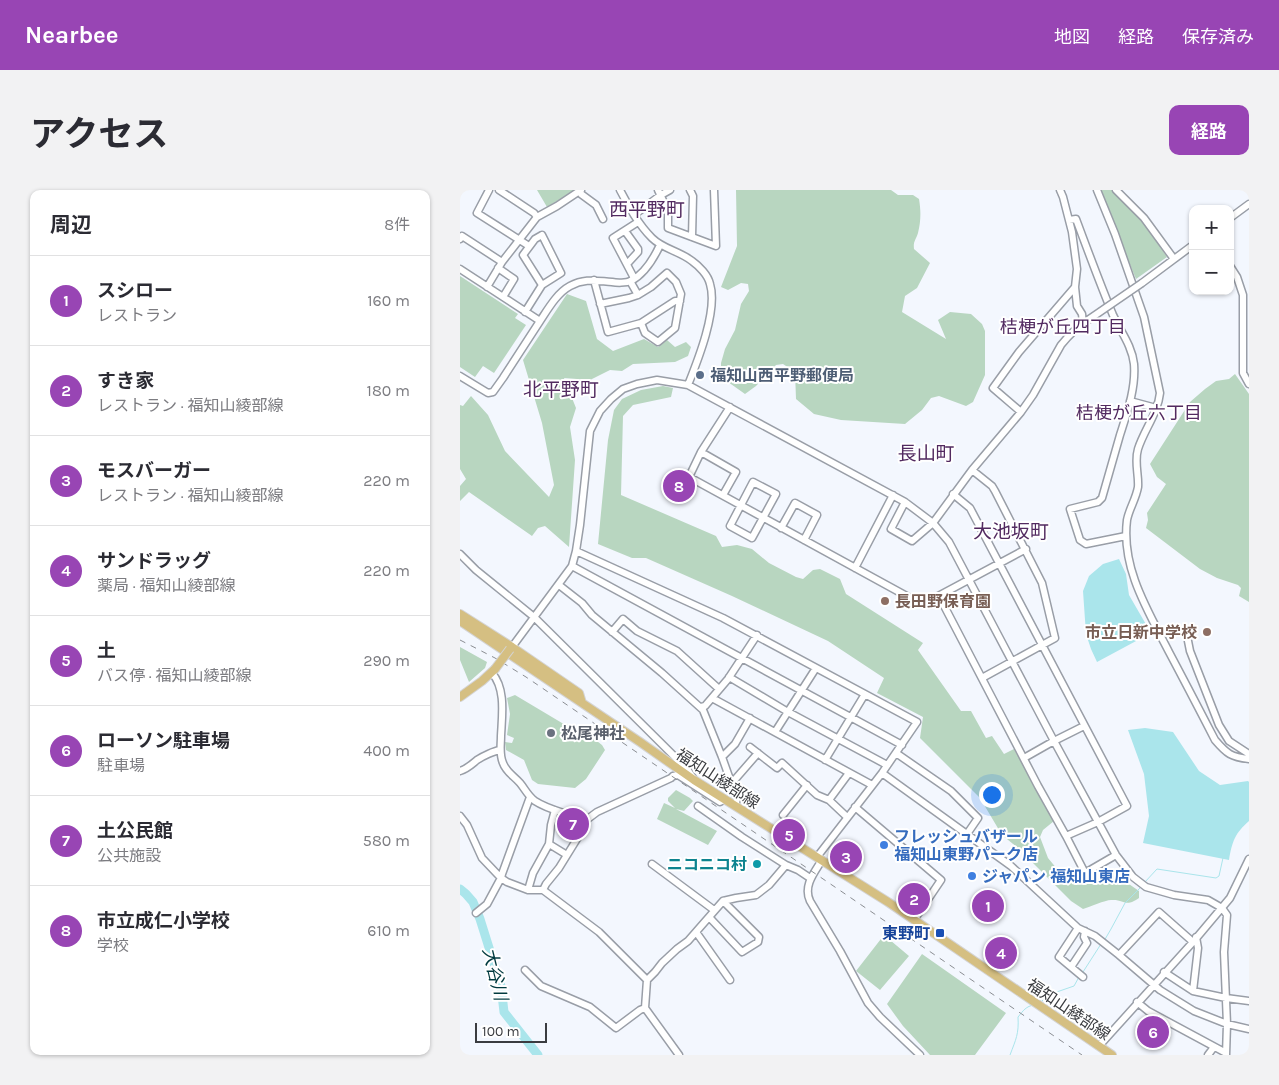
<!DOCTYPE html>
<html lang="ja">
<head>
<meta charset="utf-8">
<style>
	body { margin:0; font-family:Karla,"Noto Sans JP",sans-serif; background:#f2f2f3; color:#2b2b33 }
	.controls { position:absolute; right:15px; top:15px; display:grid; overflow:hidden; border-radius:10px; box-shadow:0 1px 4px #0004 }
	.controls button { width:45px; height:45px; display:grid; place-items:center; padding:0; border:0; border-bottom:1px solid #e1e1e2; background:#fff; color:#2b2b33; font:25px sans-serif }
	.scale { position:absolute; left:15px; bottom:12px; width:72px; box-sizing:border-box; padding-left:5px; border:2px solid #3a3c40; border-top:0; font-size:14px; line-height:18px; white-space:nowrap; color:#3a3c40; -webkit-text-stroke:4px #fff; paint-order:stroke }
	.you { position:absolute; left:531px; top:604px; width:18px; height:18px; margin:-12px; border:4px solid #fff; border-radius:50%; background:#1a73e8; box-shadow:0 0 0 8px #1a73e833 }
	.badge { display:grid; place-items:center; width:32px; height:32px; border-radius:50%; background:#9845b4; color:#fff; font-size:16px; font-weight:700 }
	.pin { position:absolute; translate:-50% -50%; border:2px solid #fff; box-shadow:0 1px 5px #0006 }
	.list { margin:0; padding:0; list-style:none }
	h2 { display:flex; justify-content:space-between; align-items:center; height:65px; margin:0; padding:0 20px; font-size:21px }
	h2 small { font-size:16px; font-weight:400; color:#7c7c81 }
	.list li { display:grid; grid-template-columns:32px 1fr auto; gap:15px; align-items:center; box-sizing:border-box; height:90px; padding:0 20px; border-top:1px solid #e1e1e2 }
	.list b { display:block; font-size:19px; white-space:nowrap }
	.list p { margin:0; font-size:16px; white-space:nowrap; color:#7c7c81 }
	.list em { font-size:16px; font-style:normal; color:#7c7c81 }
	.map { position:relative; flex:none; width:789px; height:865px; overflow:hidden; border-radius:10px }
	header { display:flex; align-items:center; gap:30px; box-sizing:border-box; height:70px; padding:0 25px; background:#9845b4; color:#fff }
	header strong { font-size:24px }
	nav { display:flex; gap:28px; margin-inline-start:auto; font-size:18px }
	.intro { display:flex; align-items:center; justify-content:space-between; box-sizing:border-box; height:120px; padding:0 30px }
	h1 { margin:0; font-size:35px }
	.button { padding:12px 22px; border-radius:10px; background:#9845b4; color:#fff; font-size:18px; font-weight:700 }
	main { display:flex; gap:30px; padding:0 30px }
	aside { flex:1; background:#fff; border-radius:10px; box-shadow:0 1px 4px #0004 }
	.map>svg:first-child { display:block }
</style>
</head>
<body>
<header>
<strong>Nearbee</strong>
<nav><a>地図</a><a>経路</a><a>保存済み</a></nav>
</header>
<div class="intro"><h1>アクセス</h1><a class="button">経路</a></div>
<main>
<aside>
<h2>周辺<small>8件</small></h2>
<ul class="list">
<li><span class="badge">1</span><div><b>スシロー</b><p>レストラン</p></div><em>160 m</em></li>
<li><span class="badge">2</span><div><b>すき家</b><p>レストラン · 福知山綾部線</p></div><em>180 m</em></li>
<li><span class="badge">3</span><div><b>モスバーガー</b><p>レストラン · 福知山綾部線</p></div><em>220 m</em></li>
<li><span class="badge">4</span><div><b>サンドラッグ</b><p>薬局 · 福知山綾部線</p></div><em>220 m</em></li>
<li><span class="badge">5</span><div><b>土</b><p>バス停 · 福知山綾部線</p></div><em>290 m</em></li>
<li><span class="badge">6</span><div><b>ローソン駐車場</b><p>駐車場</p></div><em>400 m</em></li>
<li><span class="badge">7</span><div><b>土公民館</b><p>公共施設</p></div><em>580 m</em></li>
<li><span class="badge">8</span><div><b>市立成仁小学校</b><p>学校</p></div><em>610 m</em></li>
</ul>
</aside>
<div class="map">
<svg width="789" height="865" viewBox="0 0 789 865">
	<rect width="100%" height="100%" fill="#f3f7fe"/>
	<path fill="#b8d6c0" d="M77,0H115L87,17Z
		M276,0H431L438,5H453L459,9C461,21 461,31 458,43C456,50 453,51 454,59L470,73L457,98L445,106L442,122L486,149L478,130L490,122L511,124L522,134L525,141V185L513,212L506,216L479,206L471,208L462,220L445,234L381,230L354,224L336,209L335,182L323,174L316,175L296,196L285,204L261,187V173L265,159L275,140L281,114L289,101L288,94L281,93L268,100L261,97L277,56Z
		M639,0H652L684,32L707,67L676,89Z
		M0,86L58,124L55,128L66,135L34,183L23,176L15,187L0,177Z
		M107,104L126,111L137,149L153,161L184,149L198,157L207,150L215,157L226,152L231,157L228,166L215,172L173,174L162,181L150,180L130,190L104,188L116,218L110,237L115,270L109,357L85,336L78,338L72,346L9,302L0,311V296L6,289L0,279V215L3,216L11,206L28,225L45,261L89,307L94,295L82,233L63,170Z
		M775,184L789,204V412L779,406L781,398L778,395L757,388L740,379L686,338L688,330L687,323L706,294L697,287L690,274L730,212L745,199L756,191L769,189Z
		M203,196L213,198L211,207L173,215L163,226L161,305L256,346L262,357L277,355L292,359L309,373L336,387L343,389L353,380L360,379L380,389L386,404L463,453L458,460L501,521H511L526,548L532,546L544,564L554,559L594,631L583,640L580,647L588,668L602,685L624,693L651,685L656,680L666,692L679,701V708C665,718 665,709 651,710C645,710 630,717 623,719L611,711L558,658L542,645L520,608L460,548L463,527L417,503L424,488L368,451L272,406L186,368H172L138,354L148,250L154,220L162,209L181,200Z
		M0,457L27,472L25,478L9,492L0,470Z
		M55,505L102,533L114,536L124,541L142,555L145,560L126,589L115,598L78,594L72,590L64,570L46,560L45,552L52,553L54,548L47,545L50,524L47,508Z
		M216,600L230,608L233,611L224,621L216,619L257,641L248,655L197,629L204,613L215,618L208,611V608Z
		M424,745L449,766L420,800L396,781Z
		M462,764L546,823L515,865H470L443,836L427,814Z"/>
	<path fill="#aae5eb" d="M659,369L666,384L669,405L691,443L637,472L631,459L626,444L623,401L629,386L643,374Z
		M685,538L713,542L739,581L760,595L788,591L789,592V631C775,643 772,652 769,670L683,653L689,626L684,584L668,540Z"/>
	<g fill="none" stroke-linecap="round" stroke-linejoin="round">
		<path stroke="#aae5eb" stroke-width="1" d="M685,692L697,679L756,688L759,686L763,668
			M644,751L651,739L665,713L681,697
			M623,782L641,754
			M580,813L588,805L614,796L619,787
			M550,865C556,849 559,844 558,827C563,821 566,816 574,815"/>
		<path stroke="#aae5eb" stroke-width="9" d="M0,699L6,704L13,712L20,729L41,796L44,822L78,865"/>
		<g stroke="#999ea7" stroke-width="9">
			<path id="minor" d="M29,0L17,23L69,56
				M39,0L74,23L77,27
				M119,0L121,4L136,15L143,29
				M160,0C169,17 178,34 192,48C203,59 219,61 232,71C239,76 248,85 250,94C258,120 238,170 228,195
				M198,0L208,21V38L256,56L254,0
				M230,0L233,6L232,47
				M600,0L603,7L612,42L617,79L615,97L617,116L622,124L623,133
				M637,0L655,44L684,127L700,203C698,223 684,240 678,259C674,272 679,285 678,297C676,309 669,319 667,330C661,378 688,421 709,462C725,492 740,521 755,550C767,564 771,567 789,569
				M656,0L684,28L714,69
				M174,25L201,5L210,0
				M770,28L789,14
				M609,30L616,29C628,61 640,94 653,125C661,142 672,156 674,174C676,198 667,223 660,245C654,266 648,287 642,308L638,312L610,319L620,350L626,354L666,346
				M165,41L178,59V62L167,74
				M0,49L2,46L42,72
				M770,76L777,87L783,105V183L789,194
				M38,78L54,89L43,107
				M0,79L80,131C88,119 97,103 110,96C125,88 136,91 152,92C157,93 166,93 171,91C184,84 194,68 200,55
				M174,88L153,48L178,32
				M134,90L148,142L181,133L185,143L198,152L215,138L221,104L216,92L207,83L191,97L178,105L170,91
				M682,93L733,55
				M27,97L42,72L77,27L97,16L121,0
				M140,114L169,108L178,105
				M65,122L82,95L101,83L82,45L75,49L63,65L82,95
				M181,133L215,111H220
				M0,186L28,203L33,202L43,188L80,131
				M670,211L696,218
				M270,217L241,262L229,287L452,409L460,412L469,411L566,359
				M561,222L533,198L559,162L615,97
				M241,262L276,282L263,305
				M512,280L532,296L535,301L582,393L595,448L522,488
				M293,292L316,304L292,348L270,336Z
				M493,304L510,318L667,616L638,632L606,646
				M445,312L431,339L452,351L473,333L512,280L561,222L573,205L601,155C609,145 617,137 628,130
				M321,338L335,313L357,325L344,350
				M116,361L263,428L457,532L422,583L357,667
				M0,364L16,380L74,427L219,571L227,579L233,588
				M112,376L442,555
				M395,378L433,305
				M99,395L122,413L132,425L202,483L243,520L262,567L277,609L275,615
				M479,406L578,596L606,646L625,683L656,665
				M152,442L163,429L177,441L217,461L259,499
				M728,451L730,461L759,535L769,551L789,564
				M52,457L112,376L116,361L120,335L130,241L140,221L151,209L163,199L177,194L197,190L228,195L445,312L473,333L489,352L594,551L656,665L673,687L686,697L714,705L748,710L762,718L767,725L764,762L767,834L766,865
				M32,483C46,499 42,525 41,546C41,555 39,564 43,573C46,582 54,586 60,593C65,599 68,606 75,611C90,621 109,623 125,631
				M269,487L328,522L427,575
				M252,508L412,595
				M241,517L245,516L268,489L297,445
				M315,542L356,478
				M290,557L317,578L322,573L357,605L369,610
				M436,563L491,601L518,628L507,644
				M262,567L275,554L290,528
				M564,568L594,551L624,536
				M365,570L405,504
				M0,581C7,579 12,574 17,570C23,566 34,561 40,560
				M422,583L551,676L618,738L635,746L659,765L700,800L734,821L767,834L789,839
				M271,594L298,563
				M238,616L282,647L326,675
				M395,617L481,690L454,730
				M95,620L91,635L89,654L107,665
				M323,625L347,595
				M0,626L7,635L22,668L41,688L47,692L68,700H83L139,742L187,790L185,818L219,865
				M387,627L369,610L389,583
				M362,670C354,683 343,696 350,711L380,761L408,813L420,827L460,865
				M192,674L254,720
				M68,700L73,683L89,654
				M83,700L86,694L99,678L125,636V631L137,622L211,588L213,586L218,585L260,612L265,609
				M16,723L27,714L41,688L42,684L70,607
				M249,727L282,762L298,752L299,747L263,711
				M618,738L599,767L623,787
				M236,742L270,790
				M659,765L699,722L733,752
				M611,777L627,753L624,747L625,741
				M65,780L81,796L130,817L156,838L180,820L185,818
				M704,782L733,801L766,808L789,811
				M187,790L195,782L202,773L217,759L228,751L263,711L276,708L296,705L309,695L326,675L338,680L350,688
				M733,801L738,758L736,747
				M677,812L688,821L766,863
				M639,856L733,752L770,708L789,669
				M748,865L754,857"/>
		</g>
		<g stroke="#d4d4d5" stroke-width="10">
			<path id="major" d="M0,424L52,457L119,503L122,513
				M0,431L180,552L234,590L428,712L652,865
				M0,507L22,491L35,479"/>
		</g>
		<use href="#minor" stroke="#fff" stroke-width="6"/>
		<use href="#major" stroke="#d5bf82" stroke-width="8"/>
		<path stroke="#8b8e93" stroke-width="1" stroke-dasharray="6 6" stroke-linecap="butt" d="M0,450L35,468L66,487L622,865"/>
		<g stroke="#999ea7" stroke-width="9" stroke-linecap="butt">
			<path id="minor-bridge" d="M628,130L682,93"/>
		</g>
		<g stroke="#d4d4d5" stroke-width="10" stroke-linecap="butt">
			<path id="major-bridge" d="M35,479L50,459"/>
		</g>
		<use href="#minor-bridge" stroke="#fff" stroke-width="6"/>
		<use href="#major-bridge" stroke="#d5bf82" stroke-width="8"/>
	</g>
	<circle fill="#5c6f8a" stroke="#fff" stroke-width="2" cx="240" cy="185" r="5"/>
	<g fill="#8d6e63" stroke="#fff" stroke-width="2">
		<circle cx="425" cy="411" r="5"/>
		<circle cx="747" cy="442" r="5"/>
	</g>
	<circle fill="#6b7280" stroke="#fff" stroke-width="2" cx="91" cy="543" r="5"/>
	<g fill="#3f7fe0" stroke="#fff" stroke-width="2">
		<circle cx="424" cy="655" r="5"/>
		<circle cx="512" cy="686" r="5"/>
	</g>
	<circle fill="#0f9aa8" stroke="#fff" stroke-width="2" cx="297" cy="674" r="5"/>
	<rect fill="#1a4fb4" stroke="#fff" stroke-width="2" x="475" y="738" width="10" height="10" rx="2.5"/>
	<g text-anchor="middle" stroke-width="4" stroke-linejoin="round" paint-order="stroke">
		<g font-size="16" font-weight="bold" fill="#4e5e75" stroke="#fff" text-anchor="start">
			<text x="250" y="191">福知山西平野郵便局</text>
		</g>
		<g font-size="16" font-weight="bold" fill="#785e54" stroke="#fff" text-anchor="start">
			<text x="435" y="417">長田野保育園</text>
			<text x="737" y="448" text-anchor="end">市立日新中学校</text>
		</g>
		<g font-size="16" font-weight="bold" fill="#5b616d" stroke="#fff" text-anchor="start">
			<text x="101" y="549">松尾神社</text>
		</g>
		<g font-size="16" fill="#3a3c40" stroke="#fff">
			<text transform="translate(258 588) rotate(33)" y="6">福知山綾部線</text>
			<text transform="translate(609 819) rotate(34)" y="6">福知山綾部線</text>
		</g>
		<g font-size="16" font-weight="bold" fill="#366cbe" stroke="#fff" text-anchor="start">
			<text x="434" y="652">フレッシュバザール<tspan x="434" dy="18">福知山東野パーク店</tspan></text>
			<text x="522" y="692">ジャパン 福知山東店</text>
		</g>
		<g font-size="16" font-weight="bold" fill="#0d838f" stroke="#fff" text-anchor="end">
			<text x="287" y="680">ニコニコ村</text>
		</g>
		<g font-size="16" font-weight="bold" fill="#164399" stroke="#fff" text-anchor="end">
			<text x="470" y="749">東野町</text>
		</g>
		<g font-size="18" fill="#522a60" stroke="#fff">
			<text x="603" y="143">桔梗が丘四丁目</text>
			<text x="679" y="229">桔梗が丘六丁目</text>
		</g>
		<g font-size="18" font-style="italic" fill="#003a3f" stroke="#fff">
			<text transform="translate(35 784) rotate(76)" y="6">大谷川</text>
		</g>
		<g font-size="19" fill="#522a60" stroke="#fff">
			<text x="187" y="26">西平野町</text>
			<text x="101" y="206">北平野町</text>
			<text x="466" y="270">長山町</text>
			<text x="551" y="348">大池坂町</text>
		</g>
	</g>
</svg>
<div class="controls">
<button>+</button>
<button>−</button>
</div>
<div class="scale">100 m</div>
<div class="you"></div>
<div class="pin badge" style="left:528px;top:716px">1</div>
<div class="pin badge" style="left:454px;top:709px">2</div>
<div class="pin badge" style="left:386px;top:667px">3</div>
<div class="pin badge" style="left:541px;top:763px">4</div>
<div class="pin badge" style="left:329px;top:645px">5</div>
<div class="pin badge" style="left:693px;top:842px">6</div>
<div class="pin badge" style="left:113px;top:634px">7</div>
<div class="pin badge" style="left:219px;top:296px">8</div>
</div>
</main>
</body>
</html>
